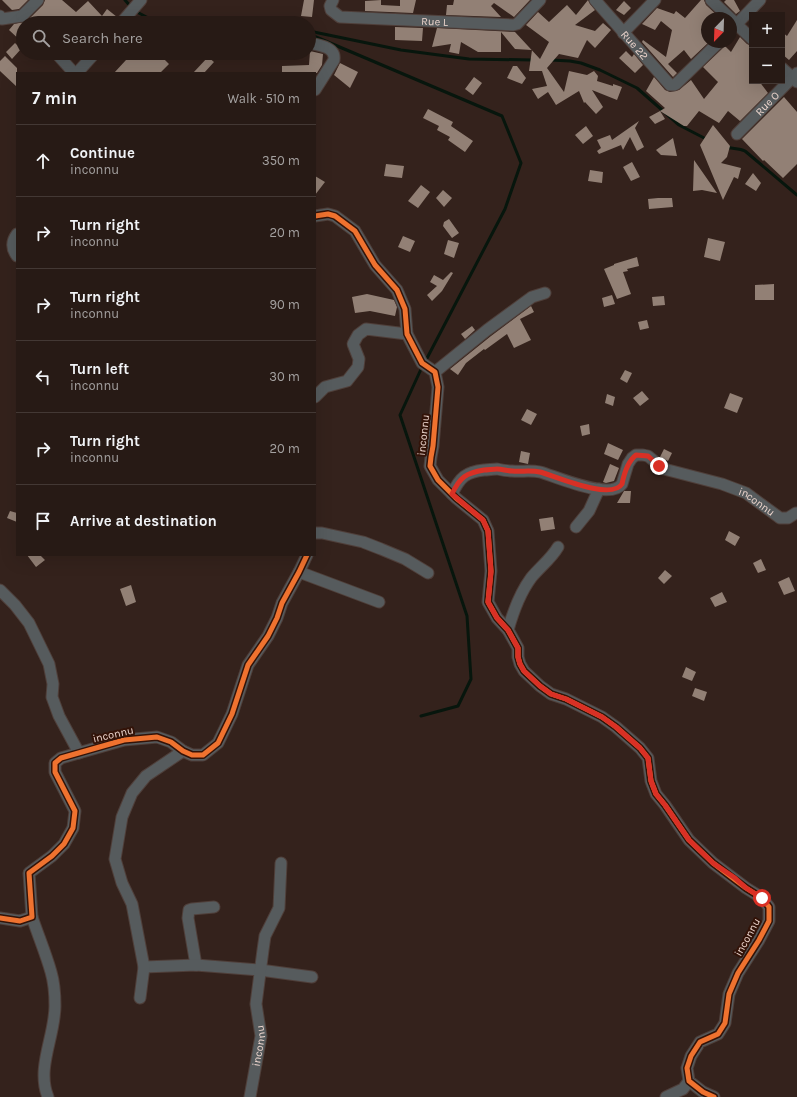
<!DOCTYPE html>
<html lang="en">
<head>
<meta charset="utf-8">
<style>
	body { margin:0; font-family:Karla,sans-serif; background:#2f231e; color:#f1f3f6 }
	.controls { position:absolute; right:12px; top:12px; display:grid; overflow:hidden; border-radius:0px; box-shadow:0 4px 16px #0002 }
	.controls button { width:36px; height:36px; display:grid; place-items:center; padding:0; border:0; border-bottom:1px solid #433834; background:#271a15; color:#f1f3f6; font:20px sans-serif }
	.compass { position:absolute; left:701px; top:12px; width:36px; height:36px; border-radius:50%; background:#271a15; box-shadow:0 4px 16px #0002; rotate:203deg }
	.stop { position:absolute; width:12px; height:12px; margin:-9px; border:3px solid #d93025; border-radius:50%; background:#fff }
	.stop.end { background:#d93025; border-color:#fff; box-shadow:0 1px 4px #0008 }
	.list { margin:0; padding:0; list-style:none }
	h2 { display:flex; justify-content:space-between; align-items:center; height:52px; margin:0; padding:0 16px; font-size:17px }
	h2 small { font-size:13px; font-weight:400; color:#a4a1a0 }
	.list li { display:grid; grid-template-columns:26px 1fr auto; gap:12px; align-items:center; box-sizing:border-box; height:72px; padding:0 16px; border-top:1px solid #433834 }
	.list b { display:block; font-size:15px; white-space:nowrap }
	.list p { margin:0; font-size:13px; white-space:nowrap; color:#a4a1a0 }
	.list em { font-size:13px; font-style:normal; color:#a4a1a0 }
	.icon { flex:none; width:22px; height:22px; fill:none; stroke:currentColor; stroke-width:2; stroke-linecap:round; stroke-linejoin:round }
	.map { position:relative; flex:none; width:797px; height:1097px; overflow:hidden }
	.search { position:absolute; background:#271a15; box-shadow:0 4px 16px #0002; left:16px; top:16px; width:300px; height:44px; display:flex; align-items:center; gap:10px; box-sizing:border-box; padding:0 14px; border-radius:22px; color:#a4a1a0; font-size:15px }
	.panel { position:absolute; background:#271a15; box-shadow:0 4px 16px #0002; left:16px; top:72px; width:300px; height:484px; border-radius:0px }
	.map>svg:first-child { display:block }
</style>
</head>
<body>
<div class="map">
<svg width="797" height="1097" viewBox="0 0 797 1097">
	<rect width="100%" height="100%" fill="#34221c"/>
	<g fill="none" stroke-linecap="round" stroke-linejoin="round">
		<path stroke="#07160d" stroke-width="3" d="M125,0L131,7
			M135,11L156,22L208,23
			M309,31L401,50L469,59L533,60
			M309,34L502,116L521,163L505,209L425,362
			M551,60L570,61L581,63L600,70L637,88L679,125L708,140
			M726,147C733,149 739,148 745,151L797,195
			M421,716L458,706L471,679L467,616L400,415L422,367"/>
	</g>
	<path fill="#928075" d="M2,0H28L19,9L12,10Z
		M45,0H62L76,12L88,1L102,16L107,9L117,17L114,23H23V43L9,30L14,24L27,21L43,5Z
		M304,0H314L312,17L301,16Z
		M381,0V5L400,6V0H416L413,13L365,11V1Z
		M454,0H530L514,17L494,3L491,6L501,17L446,15L447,5H453Z
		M588,0L590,4L595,10L575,25L595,31L603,23L611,30L595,48L587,40L578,58L559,54L547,68L564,92L569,71L587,75L594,71L598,76L597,81L613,86V84L622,87L617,100L592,90L603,107L596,114L585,102L584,103L579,91L556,105L548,92L538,99L532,89L547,86L542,71H529L532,50L515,49L501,32V52H478L461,42L459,54L449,52L451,44L432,47L437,28L515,32L540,59L549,42L526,25L538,12L549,22L567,5L576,15Z
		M701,0H704L706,5L720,18H707V42H709L691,59L684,50L668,64L677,73L673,77L642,42L643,40L666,57L672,30L661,21L655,30L642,24L657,8L674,14L676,11L685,18Z
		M726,0H734L740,11L736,14L724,2Z
		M624,1L631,8L624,15L616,10Z
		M797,20V51L789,60L782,54V32L787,36Z
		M395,27L423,28L422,41L395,40Z
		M740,37L747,44L752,46V81H759L768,93L740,121L728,111L719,123L699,111L687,126H684L660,111L665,108L646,91L654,77L665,90L670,92L679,90L691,80L704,99L718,82L703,67L725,46L731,52Z
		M15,43L21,49L12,59L6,52Z
		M310,51L323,54L322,65L317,73H282V66L309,65Z
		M626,51L632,57L634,54L643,65L635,73L619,58Z
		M140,53H166L163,58L169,64L160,73H114L126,60Z
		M5,56L17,68V87L0,71V61Z
		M208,57L214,62L204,73H193Z
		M340,63L358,72L350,88L334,75Z
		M513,66H517L526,78L522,84L507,78Z
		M474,77L482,83L473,95L465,89Z
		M784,97L797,112V164L783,178L764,160L763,161L742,139Z
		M428,109L453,122L451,126L473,141L465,152L448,140L450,137L437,130L439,126L423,118Z
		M660,111L665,119L655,124L649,117Z
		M639,121L635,128L644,147L637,151L630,137L623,150L621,145L599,154L597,151L601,148L597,140L610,135L612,140Z
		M713,125L730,146L727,157L721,163L741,168L738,179L734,177L723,200L700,145Z
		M586,126L593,136L583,144L575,135Z
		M673,138L677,156L661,155L656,150Z
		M694,160L717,193L702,190L693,191Z
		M632,162L640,177L631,181L623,167Z
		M386,164L404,166L402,178L384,176Z
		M590,170L603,172L602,183L588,181Z
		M753,173L761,183L756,191L745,184Z
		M315,176L325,182L315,195Z
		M421,185L430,192L418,208L408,201Z
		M443,190L452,198L444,207L436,198Z
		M658,198H672L673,207L649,209L648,199Z
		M449,219L459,233L452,238L443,226L444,222Z
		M403,236L415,241L410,252L398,247Z
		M708,238L725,242L720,261L704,257Z
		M448,240L459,243L454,258L444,254Z
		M637,257L639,266L627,269L628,271L623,272L631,294L617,299L604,269L614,265V264Z
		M451,272L453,273L442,291L432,301L427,295L437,286L430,282L434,275L443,280Z
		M774,284V300H755V285Z
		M367,294L394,300L397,307L395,316L370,311L355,313L352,297Z
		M612,295L615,304L604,307L602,298Z
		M664,296L665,305L653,306L652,297Z
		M531,306L534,312L520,319L531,340L514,348L507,334L485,350L484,349L466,363L458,375L450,369L491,336Z
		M647,320L649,328L640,330L638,322Z
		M472,326L475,330L465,339L461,334Z
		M625,370L632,373L627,383L620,379Z
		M642,391L649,399L640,406L633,398Z
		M730,393L743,398L737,413L724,408Z
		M607,394L615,397L613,406L605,403Z
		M527,409L537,414L531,425L521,420Z
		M589,424L590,434L582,436L580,426Z
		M608,443L623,450L618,460L604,454Z
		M664,449L672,453L668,461L660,457Z
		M521,451L530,453L528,464L519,462Z
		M610,464L619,468L614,481L606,483L603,482Z
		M624,491H631L630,503H617Z
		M10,511L17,513V522L7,518Z
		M553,517L555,529L541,531L539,519Z
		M729,531L740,537L735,546L725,540Z
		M27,555H40L45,560L36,567Z
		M761,559L766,570L758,573L753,563Z
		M665,570L672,576L664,584L658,578Z
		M789,577L795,591L784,595L778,582Z
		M131,585L136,602L126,606L120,589Z
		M722,592L727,602L715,607L710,598Z
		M686,667L696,672L692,681L682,677Z
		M695,688L707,692L704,701L692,696Z"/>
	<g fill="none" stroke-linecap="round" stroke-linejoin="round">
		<g stroke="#4f3f3a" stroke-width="13">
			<g id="minor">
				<path id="s1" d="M333,0L330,6L331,10L340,17L513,25L517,24L540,0"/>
				<path id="s2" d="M595,0L670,85H674L676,84L719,42"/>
				<path d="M711,0L730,18"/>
				<path d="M0,16L2,19L22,16"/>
				<path d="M22,16L38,0"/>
				<path d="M731,19L752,39"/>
				<path d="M121,23L141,0"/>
				<path d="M731,30L760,0"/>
				<path d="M623,33L655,0"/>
				<path d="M309,43C319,45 336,47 334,60L315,90"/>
				<path d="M56,53L74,73"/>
				<path d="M782,68L797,82"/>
				<path d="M77,73L95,53"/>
				<path id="s3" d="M737,134L797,73"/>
				<path d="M315,216L328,214L335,216L355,231L375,265L397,290L405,309L407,334L422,363L435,372L438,387L433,446L431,457L430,466L438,480L456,498L483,520L488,531L491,571L488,602L497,618L508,630L518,648V657L520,664L524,671L540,686L551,694L566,699L602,717L616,727L640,748L648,758L651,781L656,794L665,805L689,840L713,863L746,888L762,898L769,907V921L759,940L738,973L729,994L725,1023L718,1034L700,1042L691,1056L687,1068L689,1081L703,1092L714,1097"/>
				<path d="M17,234C11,242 11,248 17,256"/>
				<path d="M435,372L487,330L532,297L545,293"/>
				<path d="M315,397L325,387L347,381L358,367L359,359L353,344L358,335L366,329L407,334"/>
				<path id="s4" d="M452,494C460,477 466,472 484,470C488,470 493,469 497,469C502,470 507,471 512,471C521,472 530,470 540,472C555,476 610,501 622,484L628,464L632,458L636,455H643L648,456L664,469L722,484L746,493L780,518H788L796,513"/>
				<path d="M576,527L589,511L599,489"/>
				<path d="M315,533H322L363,542L381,549L405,559L428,573"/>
				<path d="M299,572L379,602"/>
				<path d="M0,590L15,605L29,623L49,664L53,684L52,697L59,716L79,753"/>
				<path d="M508,630C513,612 520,593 531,578C540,567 551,559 558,547"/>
				<path d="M32,917C38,935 46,954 51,972C54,982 55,996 55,1006C55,1036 36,1068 48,1097"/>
				<path d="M0,918L20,921L32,917L29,873L52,856L64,844L73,828L75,811L55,772V763L61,758L124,740L157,737L171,742L183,751L192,755H203L218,743L232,714L248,665L268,636L277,618L282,603L299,572L307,555"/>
				<path d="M196,965L188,918L189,910L192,909L214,907"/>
				<path d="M144,967L196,965L260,970L312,977"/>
				<path d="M140,998L144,967L132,904L122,883L115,859L122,817L132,793L146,776L183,751"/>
				<path id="s5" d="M250,1097L261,1036L256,1004L263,950L265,936L279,908L281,863"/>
				<path d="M666,1097L683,1089L689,1081"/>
			</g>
		</g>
		<use href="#minor" stroke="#565b5d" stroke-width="11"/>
		<g stroke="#331308" stroke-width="8">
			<path id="cycleway" d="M315,216L328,214L335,216L355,231L375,265L397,290L405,309L407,334L422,363L435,372L438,387L433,446L431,457L430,466L438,480L456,498L483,520L488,531L491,571L488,602L497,618L508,630L518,648V657L520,664L524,671L540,686L551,694L566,699L602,717L616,727L640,748L648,758L651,781L656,794L665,805L689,840L713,863L746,888L762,898L769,907V921L759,940L738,973L729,994L725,1023L718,1034L700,1042L691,1056L687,1068L689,1081L703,1092L714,1097
				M0,918L20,921L32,917L29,873L52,856L64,844L73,828L75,811L55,772V763L61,758L124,740L157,737L171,742L183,751L192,755H203L218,743L232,714L248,665L268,636L277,618L282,603L299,572L307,555"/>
		</g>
		<use href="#cycleway" stroke="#ef722f" stroke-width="5"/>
	</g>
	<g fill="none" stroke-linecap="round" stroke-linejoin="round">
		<path stroke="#d93025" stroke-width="5" d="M659,466L648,456L636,455C627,462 624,474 622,484C611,501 555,476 540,472C530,470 521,472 512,471C507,471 502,469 497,469C493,469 488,470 484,470C466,473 460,477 452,494L483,520L488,531L491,572L488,602L497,618L508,630L518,648V657L520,664L524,671L540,686L551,694L566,699L602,717L616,727L640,748L648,758L651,781L656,794L665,805L689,840L713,863L735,878L746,888L762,898"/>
	</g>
	<g text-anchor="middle" stroke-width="4" stroke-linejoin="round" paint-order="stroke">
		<g font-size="11" fill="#ecd5cd" stroke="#331308">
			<text dy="4" stroke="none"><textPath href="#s1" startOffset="117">Rue L</textPath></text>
			<text dy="4" stroke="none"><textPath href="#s2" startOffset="60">Rue 22</textPath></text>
			<text dy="4" stroke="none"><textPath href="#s3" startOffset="43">Rue O</textPath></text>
			<text transform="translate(423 435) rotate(-84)" y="4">inconnu</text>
			<text dy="4" stroke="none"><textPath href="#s4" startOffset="350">inconnu</textPath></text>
			<text transform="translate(113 734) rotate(-13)" y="4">inconnu</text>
			<text transform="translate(747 937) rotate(-61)" y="4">inconnu</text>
			<text dy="4" stroke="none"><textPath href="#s5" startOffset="52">inconnu</textPath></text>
		</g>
	</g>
</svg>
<div class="controls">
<button>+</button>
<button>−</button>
</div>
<svg class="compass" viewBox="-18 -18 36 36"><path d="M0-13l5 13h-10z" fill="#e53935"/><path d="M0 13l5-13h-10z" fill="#a4a1a0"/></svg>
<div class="stop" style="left:762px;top:898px"></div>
<div class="stop end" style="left:659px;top:466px"></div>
<div class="search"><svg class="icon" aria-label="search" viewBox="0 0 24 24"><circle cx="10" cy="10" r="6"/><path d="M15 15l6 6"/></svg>Search here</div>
<section class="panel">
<h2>7 min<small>Walk · 510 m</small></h2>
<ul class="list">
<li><svg class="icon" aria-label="ahead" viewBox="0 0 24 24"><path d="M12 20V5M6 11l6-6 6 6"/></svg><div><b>Continue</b><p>inconnu</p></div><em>350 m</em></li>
<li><svg class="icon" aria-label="right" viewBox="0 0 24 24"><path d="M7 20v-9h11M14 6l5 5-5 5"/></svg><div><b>Turn right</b><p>inconnu</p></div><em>20 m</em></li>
<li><svg class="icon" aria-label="right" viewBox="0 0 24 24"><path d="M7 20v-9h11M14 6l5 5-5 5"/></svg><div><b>Turn right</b><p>inconnu</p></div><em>90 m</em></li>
<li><svg class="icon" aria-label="left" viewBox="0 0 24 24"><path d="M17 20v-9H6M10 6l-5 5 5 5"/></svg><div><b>Turn left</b><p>inconnu</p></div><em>30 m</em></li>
<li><svg class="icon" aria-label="right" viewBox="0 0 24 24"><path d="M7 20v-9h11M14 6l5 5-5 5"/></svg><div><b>Turn right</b><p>inconnu</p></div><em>20 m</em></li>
<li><svg class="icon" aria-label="arrive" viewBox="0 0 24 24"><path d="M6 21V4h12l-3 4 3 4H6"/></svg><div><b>Arrive at destination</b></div></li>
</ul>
</section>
</div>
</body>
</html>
